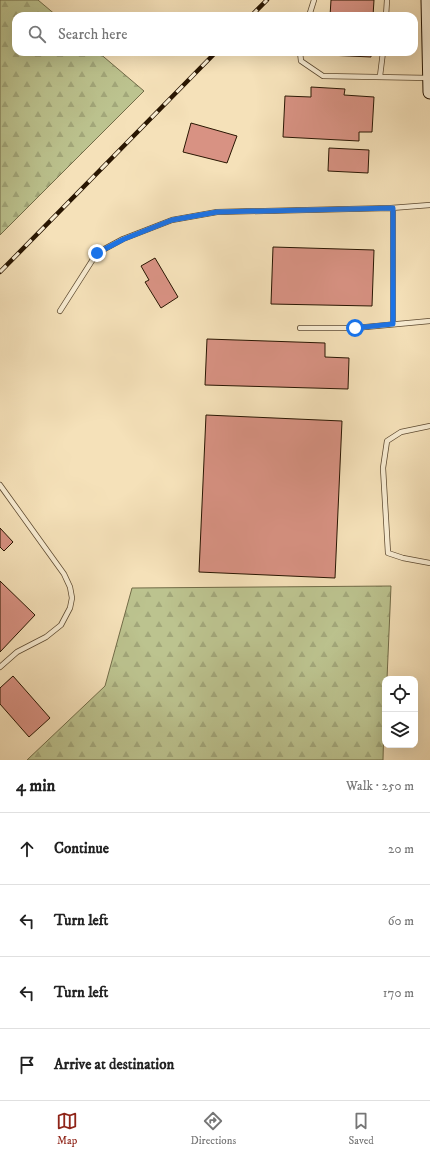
<!DOCTYPE html>
<html lang="en">
<head>
<meta charset="utf-8">
<style>
	body { margin:0; font-family:"IM FELL DW Pica",serif; background:#f6f6f6; color:#222 }
	.controls { position:absolute; right:12px; bottom:12px; display:grid; overflow:hidden; border-radius:8px; box-shadow:0 4px 16px #0002 }
	.controls button { width:36px; height:36px; display:grid; place-items:center; padding:0; border:0; border-bottom:1px solid #e0e0e0; background:#fff; color:#222; font:20px sans-serif }
	.stop { position:absolute; width:12px; height:12px; margin:-9px; border:3px solid #1a73e8; border-radius:50%; background:#fff }
	.stop.end { background:#1a73e8; border-color:#fff; box-shadow:0 1px 4px #0008 }
	.list { margin:0; padding:0; list-style:none }
	h2 { display:flex; justify-content:space-between; align-items:center; height:52px; margin:0; padding:0 16px; font-size:17px }
	h2 small { font-size:13px; font-weight:400; color:#767676 }
	.list li { display:grid; grid-template-columns:26px 1fr auto; gap:12px; align-items:center; box-sizing:border-box; height:72px; padding:0 16px; border-top:1px solid #e0e0e0 }
	.list b { display:block; font-size:15px; white-space:nowrap }
	.list em { font-size:13px; font-style:normal; color:#767676 }
	.icon { flex:none; width:22px; height:22px; fill:none; stroke:currentColor; stroke-width:2; stroke-linecap:round; stroke-linejoin:round }
	.map { position:relative; flex:none; width:430px; height:760px; overflow:hidden }
	.search { position:absolute; background:#fff; box-shadow:0 4px 16px #0002; left:12px; right:12px; top:12px; height:44px; display:flex; align-items:center; gap:10px; box-sizing:border-box; padding:0 14px; border-radius:12px; color:#767676; font-size:15px }
	.sheet { height:340px; background:#fff }
	nav { display:flex; justify-content:space-around; align-items:center; box-sizing:border-box; height:56px; border-top:1px solid #e0e0e0; background:#fff; font-size:11px; color:#767676 }
	nav a { display:grid; justify-items:center; gap:2px }
	nav .on { color:#8f2418 }
	.map>svg:first-child { display:block }
</style>
</head>
<body>
<div class="map">
<svg width="430" height="760" viewBox="0 0 430 760">
	<defs>
		<pattern id="forest-firs" width="22" height="20" patternUnits="userSpaceOnUse"><rect width="22" height="20" fill="#bcc38f"/><path d="M5 1l3.5 6h-7zM16 11l3.5 6h-7z" fill="#a2a77a"/></pattern>
	</defs>
	<rect width="100%" height="100%" fill="#f5e1b9"/>
	<filter id="stains"><feTurbulence type="fractalNoise" baseFrequency=".005" numOctaves="4"/><feColorMatrix values="0 0 0 0 .2 0 0 0 0 .09 0 0 0 0 .02 0 0 0 .5 -.17"/></filter>
	<radialGradient id="worn" r=".72"><stop offset=".6" stop-color="#630" stop-opacity="0"/><stop offset="1" stop-color="#630" stop-opacity=".3"/></radialGradient>
	<path fill="url(#forest-firs)" stroke="#726c48" d="M0,0H38L57,16H16V52H98L144,91L0,235Z
		M391,586L387,679H385L383,760H27L105,686L132,588Z"/>
	<path fill="#d89283" stroke="#291602" d="M331,0H374L373,16H330Z
		M328,52H371V57L328,55Z
		M311,87L345,89L344,95L374,97L372,132H359V141L283,137L285,96L311,97Z
		M191,123L237,136L227,163L183,152Z
		M329,148L369,150L368,173L328,171Z
		M273,247L374,250L372,306L271,304Z
		M155,258L178,297L161,308L145,282L149,280L141,266Z
		M207,339L325,343V357L349,358L348,389L205,385Z
		M206,415L342,421L335,578L199,572Z
		M0,528L13,542L4,551L0,547Z
		M0,581L35,615L0,652Z
		M13,676L50,718L29,737L0,704V688Z"/>
	<g fill="none" stroke-linecap="round" stroke-linejoin="round">
		<g stroke="#5c4930" stroke-width="6">
			<path id="service" d="M309,16L314,0
				M386,16L387,0
				M300,52L301,61L323,76L429,78
				M380,76L383,52
				M60,311L97,253L123,239L172,220L217,212L391,208L430,205
				M393,324V208
				M300,328H355L430,321
				M430,426L401,432L387,441L383,468L388,553L403,558L430,563
				M0,485L64,574L70,587L72,598L70,608L61,625L46,637L17,652L0,667"/>
		</g>
		<g stroke="#291602" stroke-width="15">
			<path id="secondary" d="M428,0L430,92"/>
		</g>
		<use href="#service" stroke="#f8ecd2" stroke-width="4.5"/>
		<use href="#secondary" stroke="#f8ecd2" stroke-width="13"/>
		<g stroke="#291602" stroke-width="4.5">
			<path id="rail" d="M251,16L267,0
				M0,272L216,52"/>
		</g>
		<use href="#rail" stroke="#f8ecd2" stroke-width="3" stroke-dasharray="9" stroke-linecap="butt"/>
	</g>
	<g fill="none" stroke-linecap="round" stroke-linejoin="round">
		<path stroke="#1a73e8" stroke-width="5" d="M97,253L124,239L172,220L217,212L393,208V324L355,328"/>
	</g>
	<rect width="100%" height="100%" filter="url(#stains)"/>
	<rect width="100%" height="100%" fill="url(#worn)"/>
</svg>
<div class="controls">
<button><svg class="icon" aria-label="locate" viewBox="0 0 24 24"><circle cx="12" cy="12" r="6"/><path d="M12 2v4M12 18v4M2 12h4M18 12h4"/></svg></button>
<button><svg class="icon" aria-label="layers" viewBox="0 0 24 24"><path d="M12 4l9 5-9 5-9-5zM3 14l9 5 9-5"/></svg></button>
</div>
<div class="stop" style="left:355px;top:328px"></div>
<div class="stop end" style="left:97px;top:253px"></div>
<div class="search"><svg class="icon" aria-label="search" viewBox="0 0 24 24"><circle cx="10" cy="10" r="6"/><path d="M15 15l6 6"/></svg>Search here</div>
</div>
<section class="sheet">
<h2>4 min<small>Walk · 250 m</small></h2>
<ul class="list">
<li><svg class="icon" aria-label="ahead" viewBox="0 0 24 24"><path d="M12 20V5M6 11l6-6 6 6"/></svg><div><b>Continue</b></div><em>20 m</em></li>
<li><svg class="icon" aria-label="left" viewBox="0 0 24 24"><path d="M17 20v-9H6M10 6l-5 5 5 5"/></svg><div><b>Turn left</b></div><em>60 m</em></li>
<li><svg class="icon" aria-label="left" viewBox="0 0 24 24"><path d="M17 20v-9H6M10 6l-5 5 5 5"/></svg><div><b>Turn left</b></div><em>170 m</em></li>
<li><svg class="icon" aria-label="arrive" viewBox="0 0 24 24"><path d="M6 21V4h12l-3 4 3 4H6"/></svg><div><b>Arrive at destination</b></div></li>
</ul>
</section>
<nav>
<a class="on"><svg class="icon" aria-label="map" viewBox="0 0 24 24"><path d="M3 6l6-2 6 2 6-2v14l-6 2-6-2-6 2zM9 4v14M15 6v14"/></svg>Map</a>
<a><svg class="icon" aria-label="directions" viewBox="0 0 24 24"><path d="M12 3l9 9-9 9-9-9zM9 14v-3h6M13 9l2 2-2 2"/></svg>Directions</a>
<a><svg class="icon" aria-label="saved" viewBox="0 0 24 24"><path d="M7 4h10v16l-5-4-5 4z"/></svg>Saved</a>
</nav>
</body>
</html>
